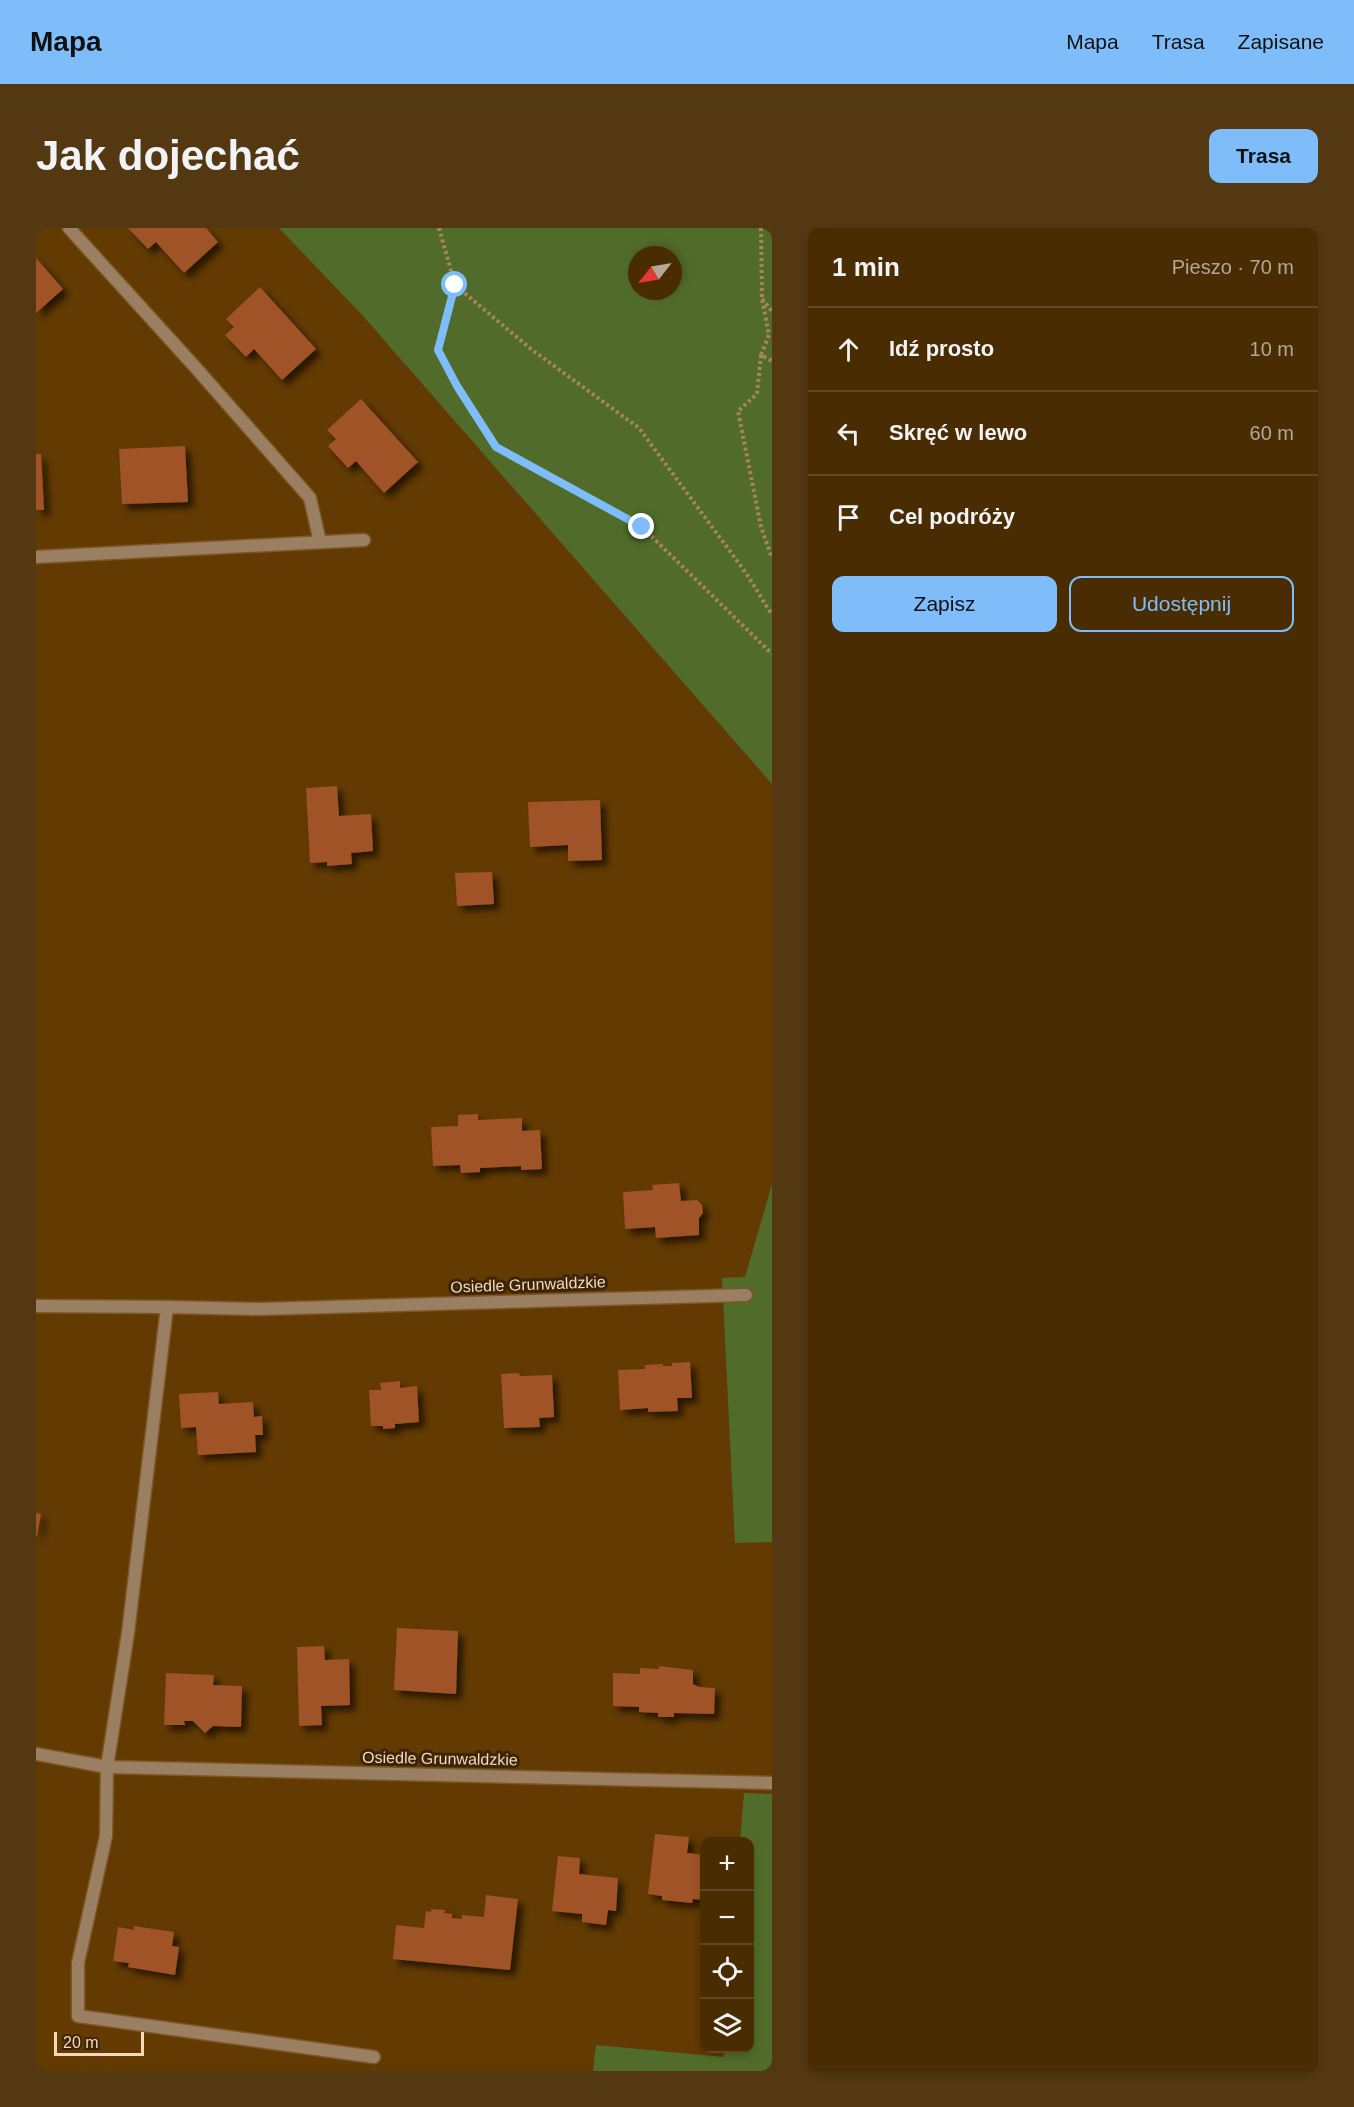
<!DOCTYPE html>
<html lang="pl">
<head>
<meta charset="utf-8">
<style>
	body { margin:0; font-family:Arial,sans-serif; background:#543811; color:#f1f3f6 }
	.controls { position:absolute; right:18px; bottom:18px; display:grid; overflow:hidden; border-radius:12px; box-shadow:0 3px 9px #0003 }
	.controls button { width:54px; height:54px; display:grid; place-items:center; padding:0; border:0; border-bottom:2px solid #614824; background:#4a2c02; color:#f1f3f6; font:30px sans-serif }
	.compass { position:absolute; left:592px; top:18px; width:54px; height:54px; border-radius:50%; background:#4a2c02; box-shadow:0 3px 9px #0003; rotate:239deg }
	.scale { position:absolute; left:18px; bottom:15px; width:90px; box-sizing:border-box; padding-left:6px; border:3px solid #f7d9ba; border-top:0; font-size:16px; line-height:21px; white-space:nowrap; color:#f7d9ba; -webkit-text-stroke:4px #3c250a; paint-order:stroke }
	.stop { position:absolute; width:18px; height:18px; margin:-14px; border:4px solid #7ebdf9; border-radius:50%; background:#fff }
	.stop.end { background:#7ebdf9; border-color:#fff; box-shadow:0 2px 6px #0008 }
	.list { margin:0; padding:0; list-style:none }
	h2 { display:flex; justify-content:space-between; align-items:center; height:78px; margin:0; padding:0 24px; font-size:26px }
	h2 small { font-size:20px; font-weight:400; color:#b2a799 }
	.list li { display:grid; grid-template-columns:39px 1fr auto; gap:18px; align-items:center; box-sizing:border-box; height:84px; padding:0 24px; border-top:2px solid #614824 }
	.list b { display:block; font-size:22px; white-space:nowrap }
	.list em { font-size:20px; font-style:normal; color:#b2a799 }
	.actions { display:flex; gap:12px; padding:18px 24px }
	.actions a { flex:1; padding:14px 0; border:2px solid #7ebdf9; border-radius:12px; text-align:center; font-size:21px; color:#7ebdf9 }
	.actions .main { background:#7ebdf9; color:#111 }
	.icon { flex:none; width:33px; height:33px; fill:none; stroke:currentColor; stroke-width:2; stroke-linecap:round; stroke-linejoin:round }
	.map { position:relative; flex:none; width:736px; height:1843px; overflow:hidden; border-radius:12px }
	header { display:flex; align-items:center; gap:36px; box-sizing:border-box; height:84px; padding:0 30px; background:#7ebdf9; color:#111 }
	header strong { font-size:28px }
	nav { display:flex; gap:33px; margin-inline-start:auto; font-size:21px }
	.intro { display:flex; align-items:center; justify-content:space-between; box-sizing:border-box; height:144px; padding:0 36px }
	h1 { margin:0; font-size:42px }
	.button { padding:15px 27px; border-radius:12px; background:#7ebdf9; color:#111; font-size:21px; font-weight:700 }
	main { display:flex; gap:36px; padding:0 36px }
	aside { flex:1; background:#4a2c02; border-radius:12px; box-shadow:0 3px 9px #0003 }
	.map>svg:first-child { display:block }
</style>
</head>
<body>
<header>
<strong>Mapa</strong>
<nav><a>Mapa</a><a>Trasa</a><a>Zapisane</a></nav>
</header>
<div class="intro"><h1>Jak dojechać</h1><a class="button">Trasa</a></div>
<main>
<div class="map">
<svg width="736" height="1843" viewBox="0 0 736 1843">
	<defs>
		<filter id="shadow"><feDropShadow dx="5.5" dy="5.5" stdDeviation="3" flood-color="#0009"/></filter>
	</defs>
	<rect width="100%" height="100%" fill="#623a02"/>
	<path fill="#516c2a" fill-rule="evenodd" d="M243,0H736V556L327,88ZM601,27H637V63H601Z
		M736,956V1314L699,1315L686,1050L709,1049Z
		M708,1565L736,1566V1843H557L560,1817L688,1829L689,1821L714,1820V1614L704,1613Z"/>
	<path fill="#a05225" filter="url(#shadow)" d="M92,0H170L182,14L148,45L120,14L112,21Z
		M0,30L27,61L0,85Z
		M224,59L280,121L246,152L218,121L210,129L189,107L198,99L190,91Z
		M325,171L382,234L348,265L320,233L312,240L292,218L300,211L291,202Z
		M149,218L152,274L86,276L83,221Z
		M0,226H5L8,282H0Z
		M301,558L303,588L335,586L337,623L315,625L316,636L291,638V634L274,635L270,560Z
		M564,572L566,632L532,633V617L494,619L492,574Z
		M456,644L458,676L421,678L419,645Z
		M442,886V892L486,890V903L504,902L506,941L485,942V938L444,940V944L425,945L424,937L397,938L395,899L422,898V887Z
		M643,955L645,973L661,972L666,977L667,985L663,990V1007L620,1010L619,999L589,1001L587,964L617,962L616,957Z
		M654,1134L656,1170H641L642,1183L612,1184V1180L584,1182L582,1142L609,1141V1137L627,1136V1138H636V1135Z
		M483,1145L484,1148L516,1147L518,1189L503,1190L504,1199L468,1200L465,1146Z
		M364,1153V1160L381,1158L383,1194L359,1196V1200L347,1201V1198H335L333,1162H345L344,1155Z
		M182,1164L183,1176L217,1174L218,1189L226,1188L227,1207H219L220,1224L162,1227L160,1199L145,1200L143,1166Z
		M0,1285L5,1286L1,1308H0Z
		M361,1400L422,1403L420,1466L358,1462Z
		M288,1418L289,1432L313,1431L314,1477L285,1478L286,1497L263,1498L261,1419Z
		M623,1438L657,1442V1456L663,1459L679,1460L678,1486L638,1485V1489H622V1485L603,1484V1479L577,1478V1445L604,1446V1440L623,1441Z
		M130,1445L178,1447L177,1457L206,1458L205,1499L177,1498L169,1505L157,1493H148L149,1497H128Z
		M619,1606L653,1609L651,1625L668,1627V1672L657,1671L656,1675L626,1672V1668L612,1666Z
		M522,1628L544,1630L543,1646L582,1650L580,1683L572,1682L570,1697L546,1694V1686L516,1683Z
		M450,1667L482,1671L474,1742L357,1731L360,1697L388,1700L390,1683L395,1684V1681L409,1682L408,1685L416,1686V1690L426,1691V1687L448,1689Z
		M98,1698L138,1704L136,1718L143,1719L139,1747L92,1739L93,1735L77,1733L82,1699L98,1702Z"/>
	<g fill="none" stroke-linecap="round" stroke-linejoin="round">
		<g stroke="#7d5723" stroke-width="15">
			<path id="service" d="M33,0L160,140L274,270L284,314
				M0,329L328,312
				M42,1788L338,1829"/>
		</g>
		<g stroke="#7d5723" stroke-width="15">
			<path id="minor" d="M0,1078L131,1079
				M0,1526L71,1539L736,1555
				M42,1788V1735L70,1608L71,1539L92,1405L131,1079L225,1081L710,1067"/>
		</g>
		<path stroke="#a88559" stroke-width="4" stroke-dasharray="3 3" stroke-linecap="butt" d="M403,0L419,57L495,121L603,200L710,345L736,387
			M725,0L726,71L733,107L725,127L736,133
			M419,57L402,122L421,158L460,219L606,299L736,426
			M726,71L736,83
			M725,127L721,166L702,183L725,299L736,330"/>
		<use href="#service" stroke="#9a7f62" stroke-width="12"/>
		<use href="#minor" stroke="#9a7f62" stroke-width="12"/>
	</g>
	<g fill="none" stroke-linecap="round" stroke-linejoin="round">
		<path stroke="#7ebdf9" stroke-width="8" d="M419,57L402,122L421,158L460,219L606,299"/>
	</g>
	<g text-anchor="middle" stroke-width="6" stroke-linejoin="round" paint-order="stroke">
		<g font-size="16" fill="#f7d9ba" stroke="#3c250a">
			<text transform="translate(492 1056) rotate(-2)" y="6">Osiedle Grunwaldzkie</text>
			<text transform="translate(404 1530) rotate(1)" y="6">Osiedle Grunwaldzkie</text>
		</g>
	</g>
</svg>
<div class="controls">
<button>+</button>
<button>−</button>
<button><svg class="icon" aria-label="locate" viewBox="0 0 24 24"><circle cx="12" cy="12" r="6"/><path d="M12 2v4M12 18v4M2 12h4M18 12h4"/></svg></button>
<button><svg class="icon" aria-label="layers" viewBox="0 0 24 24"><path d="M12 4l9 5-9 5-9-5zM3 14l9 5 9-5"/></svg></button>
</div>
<svg class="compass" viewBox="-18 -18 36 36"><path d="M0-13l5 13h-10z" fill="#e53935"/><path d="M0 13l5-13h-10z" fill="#b2a799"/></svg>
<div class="scale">20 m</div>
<div class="stop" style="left:419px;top:57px"></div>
<div class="stop end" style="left:606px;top:299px"></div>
</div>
<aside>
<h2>1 min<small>Pieszo · 70 m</small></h2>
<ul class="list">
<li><svg class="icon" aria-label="ahead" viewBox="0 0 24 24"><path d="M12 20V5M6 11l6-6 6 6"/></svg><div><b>Idź prosto</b></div><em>10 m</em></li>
<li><svg class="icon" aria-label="left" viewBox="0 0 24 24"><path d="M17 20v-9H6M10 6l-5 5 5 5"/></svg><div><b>Skręć w lewo</b></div><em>60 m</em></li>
<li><svg class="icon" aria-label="arrive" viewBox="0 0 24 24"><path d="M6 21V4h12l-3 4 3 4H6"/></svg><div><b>Cel podróży</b></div></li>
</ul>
<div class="actions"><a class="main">Zapisz</a><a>Udostępnij</a></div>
</aside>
</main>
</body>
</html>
